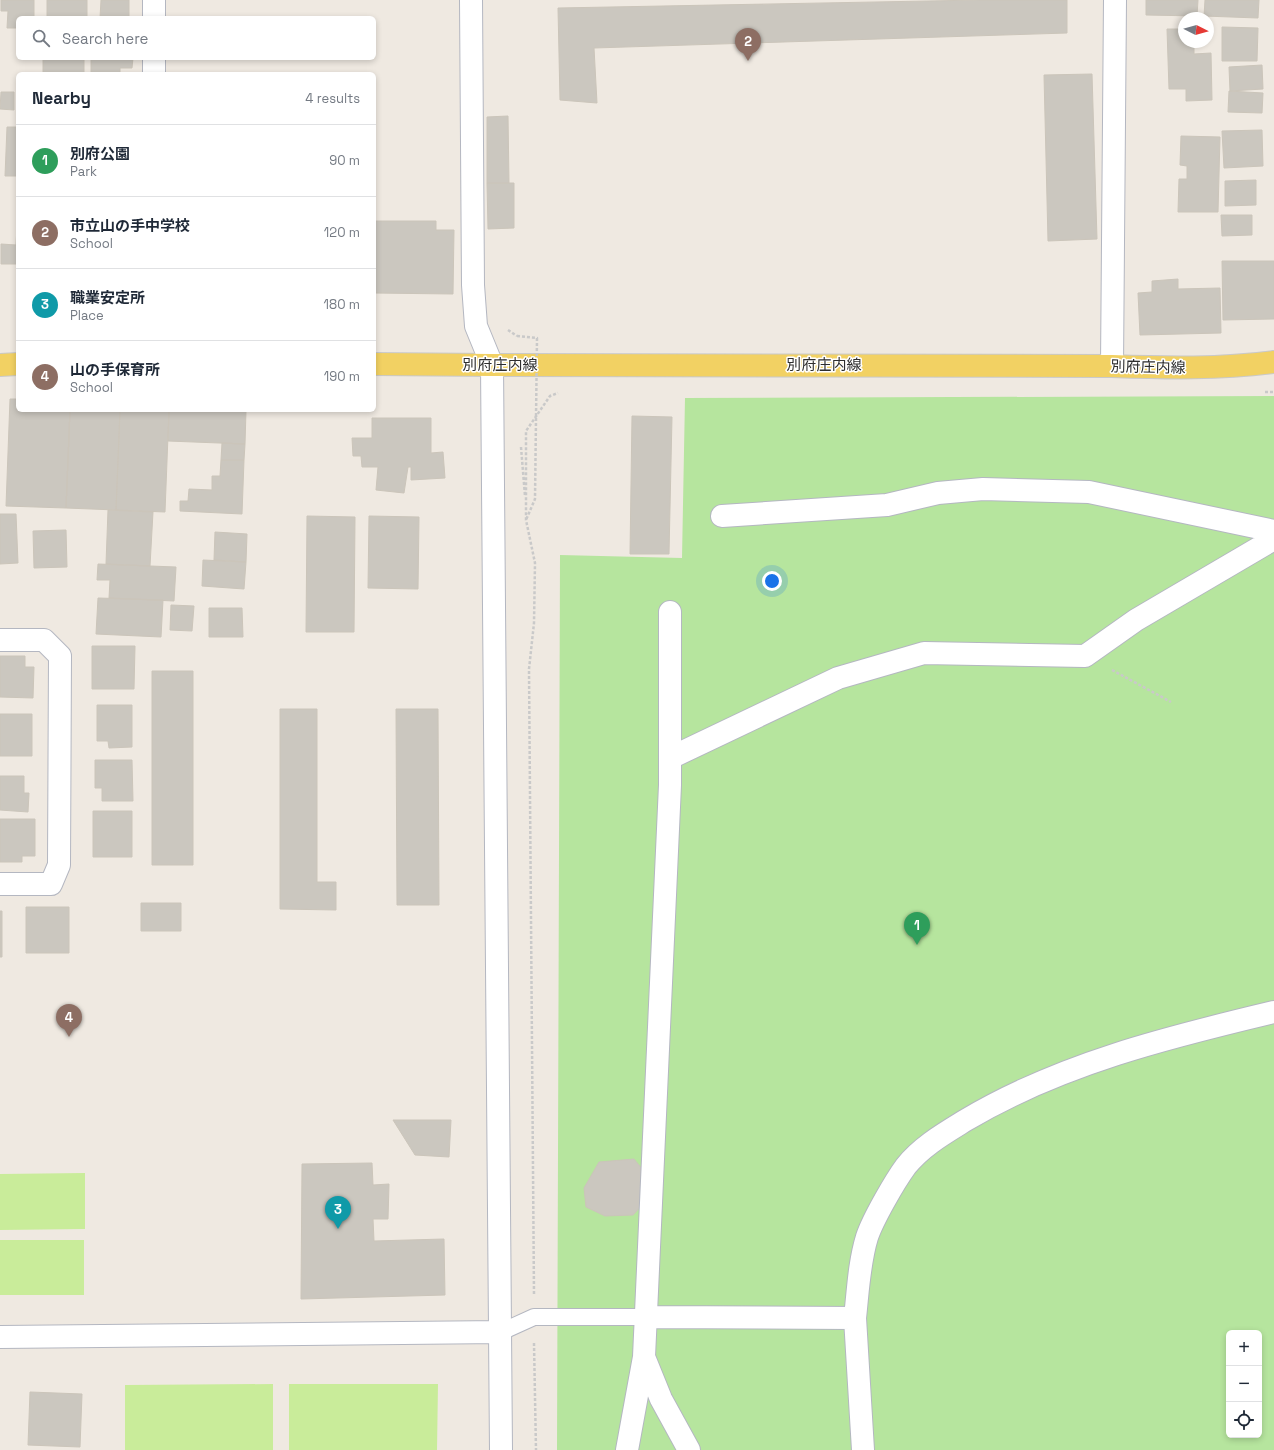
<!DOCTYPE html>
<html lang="en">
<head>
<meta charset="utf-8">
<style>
	body { margin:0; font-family:"Space Grotesk","Noto Sans JP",sans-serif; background:#f2f2f3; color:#1f2937 }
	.controls { position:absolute; right:12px; bottom:12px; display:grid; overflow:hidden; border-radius:6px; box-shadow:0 2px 6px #0003 }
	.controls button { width:36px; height:36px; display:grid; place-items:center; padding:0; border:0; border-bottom:1px solid #e0e1e3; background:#fff; color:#1f2937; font:20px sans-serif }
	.compass { position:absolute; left:1178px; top:12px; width:36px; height:36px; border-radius:50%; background:#fff; box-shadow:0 2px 6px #0003; rotate:96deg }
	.you { position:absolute; left:772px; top:581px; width:14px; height:14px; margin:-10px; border:3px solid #fff; border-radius:50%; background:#1a73e8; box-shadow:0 0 0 6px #1a73e833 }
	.badge { display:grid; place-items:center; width:26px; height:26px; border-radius:50%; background:#b45309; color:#fff; font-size:13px; font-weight:700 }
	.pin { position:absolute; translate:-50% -33px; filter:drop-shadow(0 1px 2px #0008) }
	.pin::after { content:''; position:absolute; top:21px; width:14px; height:12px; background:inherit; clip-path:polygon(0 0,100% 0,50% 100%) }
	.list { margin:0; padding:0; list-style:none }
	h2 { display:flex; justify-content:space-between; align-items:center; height:52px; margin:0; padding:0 16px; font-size:17px }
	h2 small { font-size:13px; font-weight:400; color:#747a83 }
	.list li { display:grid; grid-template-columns:26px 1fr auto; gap:12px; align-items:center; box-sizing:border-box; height:72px; padding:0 16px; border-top:1px solid #e0e1e3 }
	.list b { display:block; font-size:15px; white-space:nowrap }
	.list p { margin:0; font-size:13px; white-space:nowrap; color:#747a83 }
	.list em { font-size:13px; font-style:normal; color:#747a83 }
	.icon { flex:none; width:22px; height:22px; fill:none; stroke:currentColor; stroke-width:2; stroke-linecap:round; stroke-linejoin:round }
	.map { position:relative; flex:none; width:1274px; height:1450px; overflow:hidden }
	.search { position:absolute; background:#fff; box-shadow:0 2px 6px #0003; left:16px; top:16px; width:360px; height:44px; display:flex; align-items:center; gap:10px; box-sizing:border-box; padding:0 14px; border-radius:6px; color:#747a83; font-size:15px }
	.panel { position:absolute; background:#fff; box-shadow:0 2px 6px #0003; left:16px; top:72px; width:360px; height:340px; border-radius:6px }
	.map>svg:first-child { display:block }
</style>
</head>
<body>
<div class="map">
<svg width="1274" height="1450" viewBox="0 0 1274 1450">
	<rect width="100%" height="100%" fill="#efe9e1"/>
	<path fill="#b6e59e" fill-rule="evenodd" d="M1274,396V1450H557L560,555L682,558L685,398ZM1229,1333H1259V1435H1229Z"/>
	<path fill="#c9ec9a" d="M85,1173V1229L0,1230V1174Z
		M0,1240H84V1295H0Z
		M273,1384V1450H125V1385Z
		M289,1384H438L437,1450H289Z"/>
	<path fill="#cbc7bf" stroke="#cbc5ba" d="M1,0H34V18H18V28H7L8,11H1Z
		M47,0H87V18H47Z
		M101,0H129V18H100Z
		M980,0H1067V33L594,48L597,103L560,100L558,8Z
		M1146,0H1198L1197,16L1146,15Z
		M1205,0H1259L1258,18L1204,16Z
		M1222,27L1258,28L1257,61H1222Z
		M1167,29H1184V42H1194V54L1211,53L1212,100L1186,101V89H1169Z
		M43,58H84V74H43Z
		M91,58H133L132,68H120V74H91Z
		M1262,65L1263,89L1230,91L1229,67Z
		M1092,74L1097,239L1048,241L1044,75Z
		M1229,91L1263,93L1262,113L1228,112Z
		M1,92H14V110L0,109Z
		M508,116L509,183H487V117Z
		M7,127H18V176H5Z
		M1262,130L1263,166L1224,168L1222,131Z
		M1181,136L1220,137L1218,212H1178L1179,179H1187V166L1180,165Z
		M1256,180V205L1225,206V181Z
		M487,183H514V228L488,229Z
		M1221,215H1252V235L1222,236Z
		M374,221H436V230H454L453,294L374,293Z
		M17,226L18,264H1V244L16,245Z
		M1222,261H1274V319L1223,320Z
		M1178,279V289L1220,288L1221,333L1140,335L1138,293L1152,292V281Z
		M10,399H18V410H70L66,508L6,506Z
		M70,410H120L116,510L66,508Z
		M120,410H169L165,512L116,510Z
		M169,410H246L245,444L168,441Z
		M632,416L672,417L669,554H630Z
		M372,418H431V453L443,452L445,478L411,480V467H408L404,493L376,490L378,467H362L361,456H353L352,438H372Z
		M222,443L245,444L244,460H221Z
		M221,460H244L242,514L180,511V501H188L189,489L212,490V476H220Z
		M108,510L153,512L150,566L106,564Z
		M0,514H16L18,563L0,564Z
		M307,516L355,517L354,632H306Z
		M369,516L419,517L418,589L368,588Z
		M66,530L67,567L34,568L33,531Z
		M215,532L247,534L246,562L214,560Z
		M203,560L246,562L244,589L202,586Z
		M98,564L176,567L174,601L109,598L110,580H97Z
		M98,598L163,600L161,637L96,634Z
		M171,605L194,606L192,631L170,630Z
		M209,608H242L243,637H209Z
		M92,646H135L134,689H92Z
		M0,656H25V667H34L33,698L0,697Z
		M152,671H193V865H152Z
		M97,705H132V747L109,748L108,741H97Z
		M280,709H317V882H336V910L280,909Z
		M396,709H438L439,905H397Z
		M0,714H32V756H0Z
		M95,760H132L133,801H102V788H95Z
		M0,776H24V793H29L28,812L0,810Z
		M93,811H132V857H93Z
		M0,819H35V856H22V862H0Z
		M141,903H181V931H141Z
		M26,907H69V953H26Z
		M0,911H2V957H0Z
		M393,1120H451L449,1157L415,1155Z
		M634,1159L643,1170L646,1201L633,1215L605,1216L586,1207L584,1188L599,1162Z
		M372,1163L373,1185L389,1184L388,1219H373L374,1241L444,1239L445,1295L301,1299L302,1164Z
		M30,1392L82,1394L80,1447L28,1445Z"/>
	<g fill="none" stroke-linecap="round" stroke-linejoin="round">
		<g stroke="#b4b7c1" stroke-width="18">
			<path id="lane" d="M501,1332L534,1317H646"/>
		</g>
		<g stroke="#b4b7c1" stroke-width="24">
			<path id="street" d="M154,0V18
				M154,58V74
				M1112,366L1115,0
				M722,516L887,505L938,493L983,489L1089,492L1274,531
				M0,640H44L60,656L59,865L51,884H0
				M670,758L838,678L924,653L1085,656L1136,620L1274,539
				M646,1317L855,1318C858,1291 859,1263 867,1237C873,1219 895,1181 906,1166C922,1146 945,1133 966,1120C1060,1064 1169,1037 1274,1012
				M855,1318L863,1450
				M644,1357L661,1399L689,1450
				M627,1450L644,1357L670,785V612"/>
		</g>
		<g stroke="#b4b7c1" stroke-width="24">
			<path id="secondary" d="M471,0L473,285L476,326L492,365L501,1450
				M0,1337L501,1332"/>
		</g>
		<g stroke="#c9c9c9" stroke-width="24">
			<path id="primary" d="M374,364L492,365L1112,366C1167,368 1220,369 1274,362
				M0,365L18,364"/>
		</g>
		<path stroke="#c9c9c9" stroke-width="2.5" stroke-dasharray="3 2" stroke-linecap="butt" d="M508,330L517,336
			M1265,392H1274
			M521,447L525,496
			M1112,670L1171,702
			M534,1294L529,669L534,623L535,563L526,520V431L550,396L558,393
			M534,1343L536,1450"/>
		<use href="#lane" stroke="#fff" stroke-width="16"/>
		<use href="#street" stroke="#fff" stroke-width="22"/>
		<use href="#secondary" stroke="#fff" stroke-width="22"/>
		<use href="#primary" stroke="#f2d163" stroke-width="22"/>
		<path stroke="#c9c9c9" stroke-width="2.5" stroke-dasharray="3 2" stroke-linecap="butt" d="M517,336L537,338L535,499L526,520"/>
	</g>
	<g text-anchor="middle" stroke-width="3" stroke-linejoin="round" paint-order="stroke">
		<g font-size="15" fill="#2e2e2e" stroke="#fff">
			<text x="500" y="370">別府庄内線</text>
			<text x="824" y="370">別府庄内線</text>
			<text transform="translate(1148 367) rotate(1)" y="5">別府庄内線</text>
		</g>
	</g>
</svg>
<div class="controls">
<button>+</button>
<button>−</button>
<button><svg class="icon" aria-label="locate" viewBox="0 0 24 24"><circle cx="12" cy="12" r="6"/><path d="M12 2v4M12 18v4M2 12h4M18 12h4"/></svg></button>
</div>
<svg class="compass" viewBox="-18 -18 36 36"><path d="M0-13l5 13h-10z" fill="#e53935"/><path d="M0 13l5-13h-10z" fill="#747a83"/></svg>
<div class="you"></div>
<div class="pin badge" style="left:917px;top:945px;background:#2e9e5b">1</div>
<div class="pin badge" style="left:748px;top:61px;background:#8d6e63">2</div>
<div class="pin badge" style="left:338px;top:1229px;background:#0f9aa8">3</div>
<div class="pin badge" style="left:69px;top:1037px;background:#8d6e63">4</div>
<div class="search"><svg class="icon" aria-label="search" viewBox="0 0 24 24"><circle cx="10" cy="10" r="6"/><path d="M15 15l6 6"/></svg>Search here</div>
<section class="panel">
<h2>Nearby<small>4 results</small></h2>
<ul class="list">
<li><span class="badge" style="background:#2e9e5b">1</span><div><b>別府公園</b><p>Park</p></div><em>90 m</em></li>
<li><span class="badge" style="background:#8d6e63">2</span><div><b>市立山の手中学校</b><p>School</p></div><em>120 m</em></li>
<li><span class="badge" style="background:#0f9aa8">3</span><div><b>職業安定所</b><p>Place</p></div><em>180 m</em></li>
<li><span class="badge" style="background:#8d6e63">4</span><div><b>山の手保育所</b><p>School</p></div><em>190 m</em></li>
</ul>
</section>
</div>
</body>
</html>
